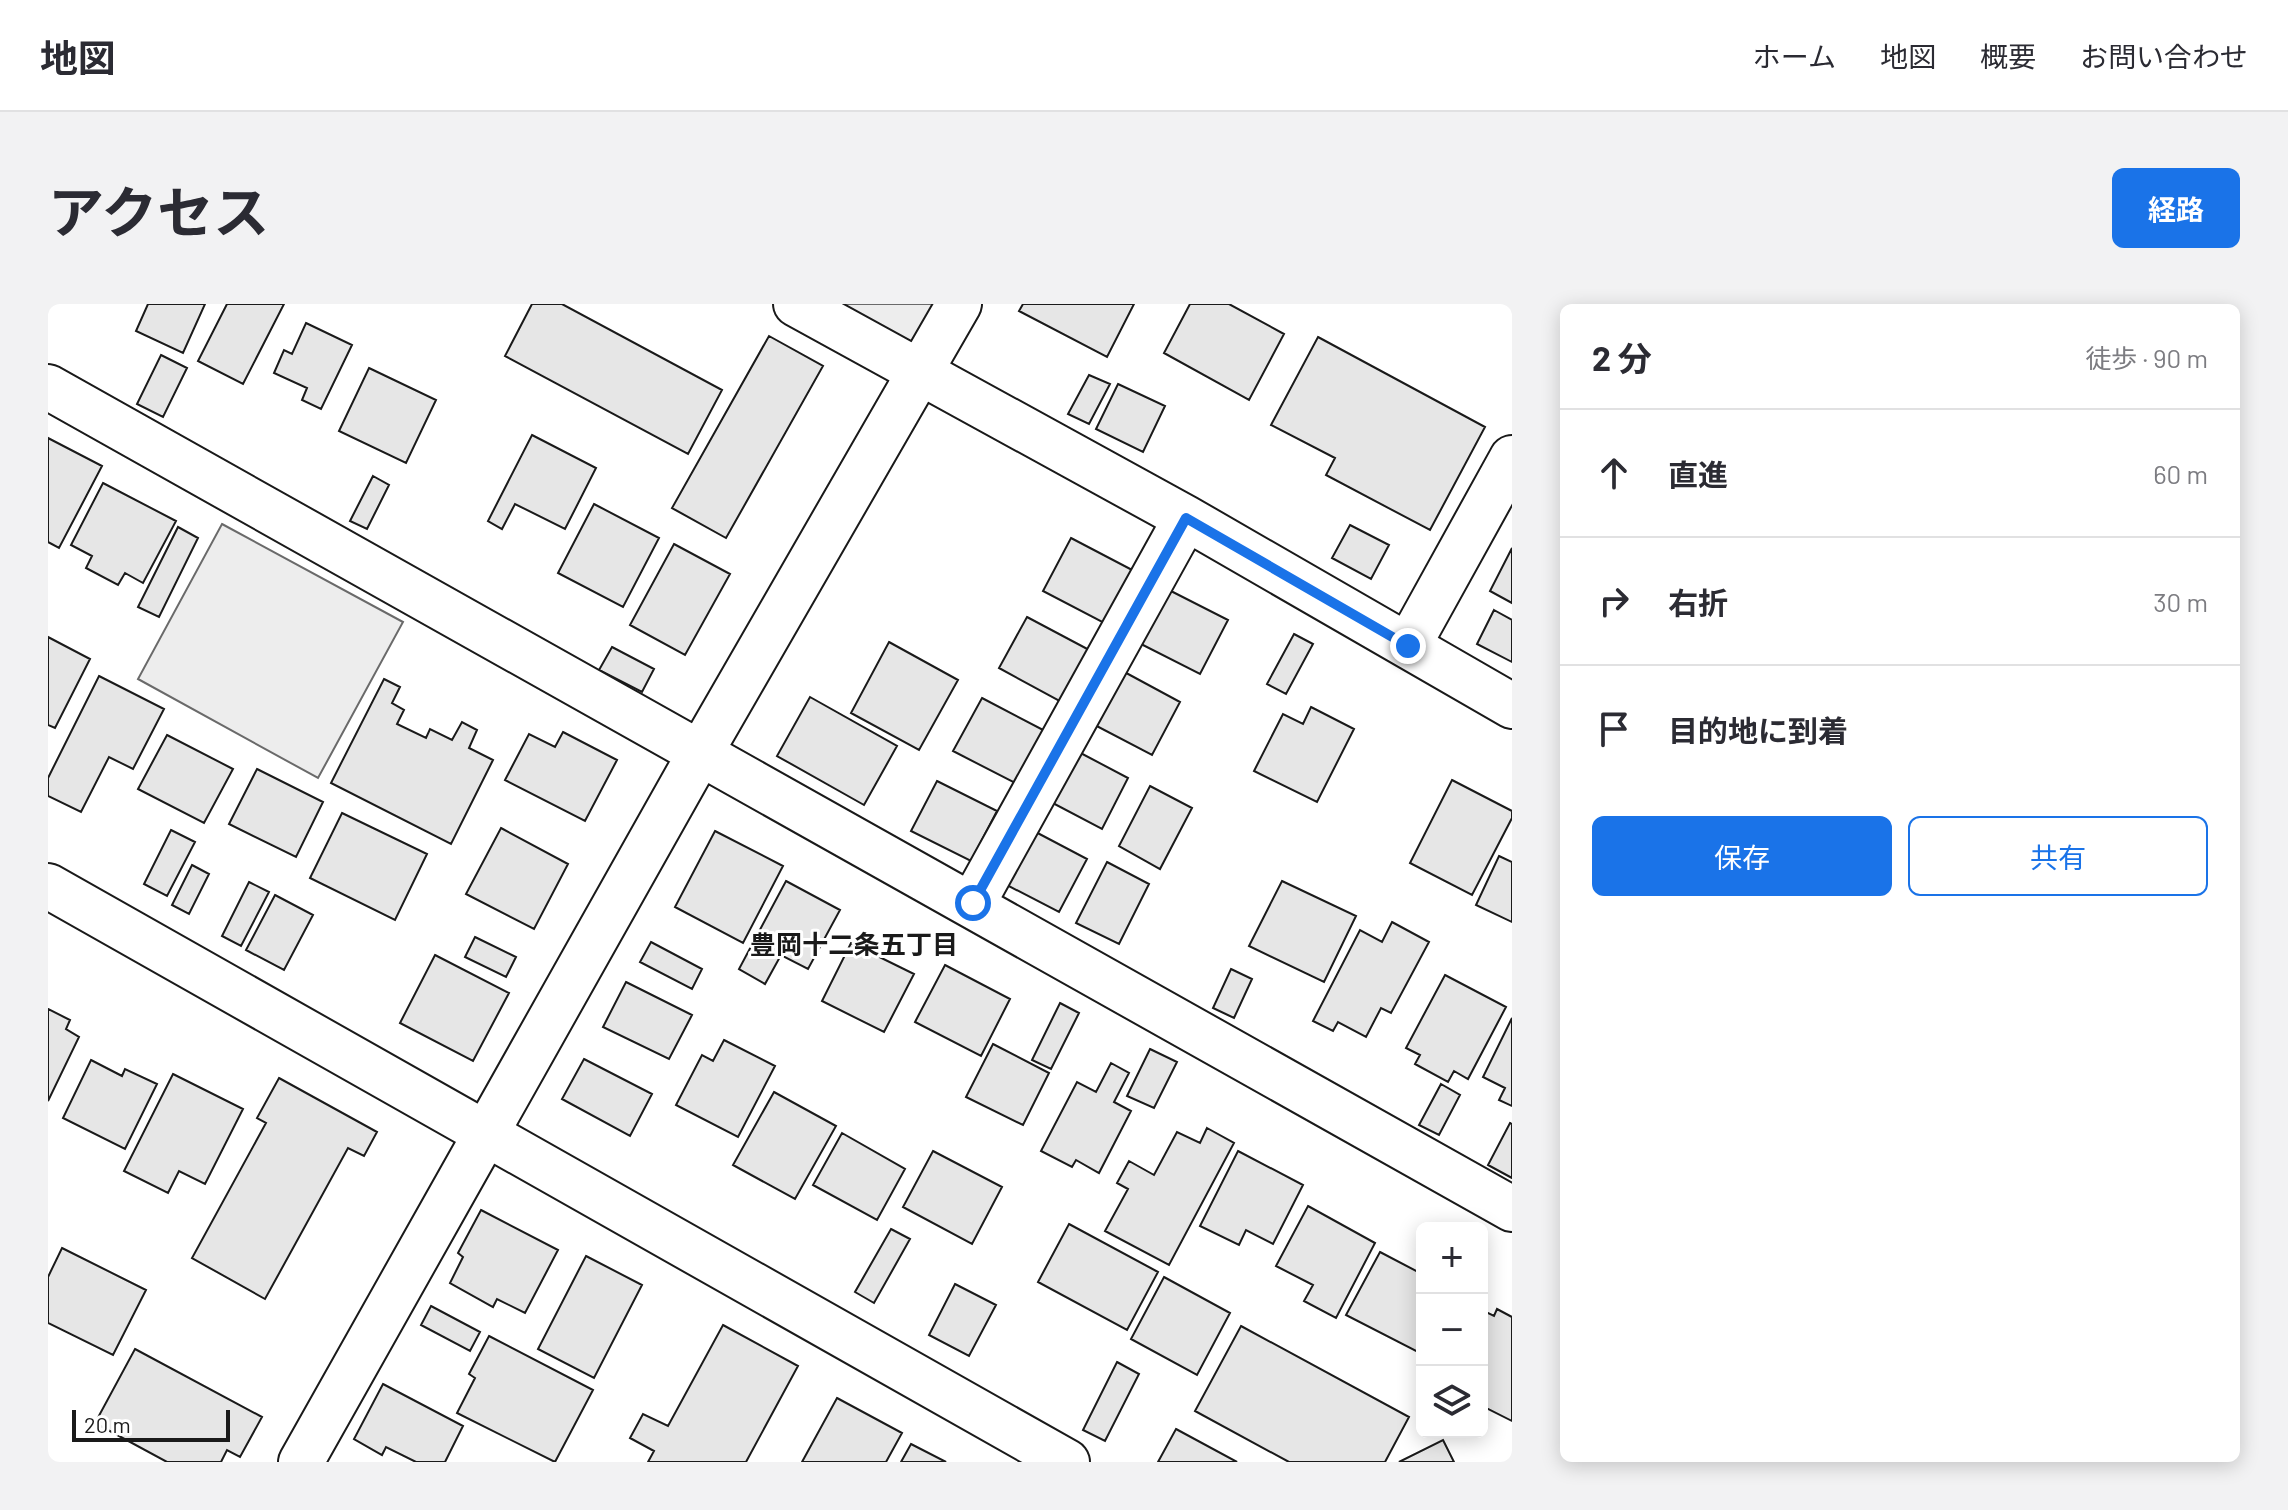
<!DOCTYPE html>
<html lang="ja">
<head>
<meta charset="utf-8">
<style>
	body { margin:0; font-family:Barlow,"Noto Sans JP",sans-serif; background:#f2f2f3; color:#2b2b33 }
	.controls { position:absolute; right:24px; bottom:24px; display:grid; overflow:hidden; border-radius:12px; box-shadow:0 4px 20px #0003 }
	.controls button { width:72px; height:72px; display:grid; place-items:center; padding:0; border:0; border-bottom:2px solid #e1e1e2; background:#fff; color:#2b2b33; font:40px sans-serif }
	.scale { position:absolute; left:24px; bottom:20px; width:158px; box-sizing:border-box; padding-left:8px; border:4px solid #1a1a1a; border-top:0; font-size:22px; line-height:28px; white-space:nowrap; color:#1a1a1a; -webkit-text-stroke:6px #fff; paint-order:stroke }
	.stop { position:absolute; width:24px; height:24px; margin:-18px; border:6px solid #1a73e8; border-radius:50%; background:#fff }
	.stop.end { background:#1a73e8; border-color:#fff; box-shadow:0 2px 8px #0008 }
	.list { margin:0; padding:0; list-style:none }
	h2 { display:flex; justify-content:space-between; align-items:center; height:104px; margin:0; padding:0 32px; font-size:34px }
	h2 small { font-size:26px; font-weight:400; color:#7c7c81 }
	.list li { display:grid; grid-template-columns:52px 1fr auto; gap:24px; align-items:center; box-sizing:border-box; height:128px; padding:0 32px; border-top:2px solid #e1e1e2 }
	.list b { display:block; font-size:30px; white-space:nowrap }
	.list em { font-size:26px; font-style:normal; color:#7c7c81 }
	.actions { display:flex; gap:16px; padding:24px 32px }
	.actions a { flex:1; padding:18px 0; border:2px solid #1a73e8; border-radius:12px; text-align:center; font-size:28px; color:#1a73e8 }
	.actions .main { background:#1a73e8; color:#fff }
	.icon { flex:none; width:44px; height:44px; fill:none; stroke:currentColor; stroke-width:2; stroke-linecap:round; stroke-linejoin:round }
	.map { position:relative; flex:none; width:1464px; height:1158px; overflow:hidden; border-radius:12px }
	header { display:flex; align-items:center; gap:48px; box-sizing:border-box; height:112px; padding:0 40px; background:#fff; border-bottom:2px solid #e1e1e2 }
	header strong { font-size:38px }
	nav { display:flex; gap:44px; margin-inline-start:auto; font-size:28px }
	.intro { display:flex; align-items:center; justify-content:space-between; box-sizing:border-box; height:192px; padding:0 48px }
	h1 { margin:0; font-size:56px }
	.button { padding:20px 36px; border-radius:12px; background:#1a73e8; color:#fff; font-size:28px; font-weight:700 }
	main { display:flex; gap:48px; padding:0 48px }
	aside { flex:1; background:#fff; border-radius:12px; box-shadow:0 4px 20px #0003 }
	.map>svg:first-child { display:block }
</style>
</head>
<body>
<header>
<strong>地図</strong>
<nav><a>ホーム</a><a>地図</a><a>概要</a><a>お問い合わせ</a></nav>
</header>
<div class="intro"><h1>アクセス</h1><a class="button">経路</a></div>
<main>
<div class="map">
<svg width="1464" height="1158" viewBox="0 0 1464 1158">
	<rect width="100%" height="100%" fill="#fff"/>
	<path fill="#ededed" stroke="#6a6a6a" stroke-width="2" d="M748,0H911L871,68Z
		M174,220L355,318L270,474L90,375Z"/>
	<path fill="#e6e6e6" stroke="#1a1a1a" stroke-width="2" d="M100,0H157L135,49L88,27Z
		M179,0H236L195,80L150,57Z
		M484,0H514L674,86L640,150L457,52Z
		M975,0H1086L1059,53L971,7Z
		M1142,0H1181L1236,30L1201,96L1116,49Z
		M258,19L304,41L273,105L254,96L259,84L226,69L236,46L244,50Z
		M721,32L775,62L678,234L624,204Z
		M1270,33L1437,123L1382,226L1278,171L1287,154L1223,121Z
		M113,51L139,64L115,113L89,100Z
		M321,64L388,96L358,159L291,127Z
		M1041,71L1062,80L1041,120L1020,110Z
		M1070,80L1117,102L1095,148L1048,125Z
		M484,131L548,164L517,225L467,200L454,225L440,217Z
		M0,134L54,162L11,244L0,238Z
		M325,172L341,181L319,225L302,217Z
		M55,179L128,217L95,279L77,269L70,281L38,264L44,252L23,241Z
		M546,200L611,234L575,303L510,269Z
		M1302,221L1341,241L1323,275L1284,254Z
		M130,223L150,234L111,313L90,303Z
		M1023,234L1088,268L1060,321L995,287Z
		M626,240L682,270L637,351L582,321Z
		M1464,244V299L1442,287Z
		M1117,284L1180,316L1152,370L1089,338Z
		M1446,306L1464,316V358L1429,340Z
		M979,313L1045,348L1017,400L951,364Z
		M1246,330L1265,340L1238,390L1219,380Z
		M0,333L42,355L7,424L0,421Z
		M841,338L910,376L871,446L803,409Z
		M564,343L606,365L594,388L551,366Z
		M1069,364L1132,398L1104,451L1041,418Z
		M51,372L116,405L85,465L61,453L33,508L0,492V474Z
		M336,375L352,383L344,399L356,406L349,420L378,434L382,425L404,436L414,418L429,426L421,444L445,456L403,540L283,479Z
		M762,393L849,442L816,501L729,452Z
		M934,394L999,428L971,481L905,447Z
		M1263,403L1306,425L1269,498L1206,467L1235,410L1255,420Z
		M515,428L569,456L537,517L457,476L481,430L507,443Z
		M119,431L185,465L156,519L90,485Z
		M1025,445L1080,474L1054,525L999,496Z
		M209,465L275,498L248,553L181,520Z
		M1404,476L1464,507V514L1424,591L1362,559Z
		M889,477L949,507L923,557L863,527Z
		M1102,482L1144,504L1112,565L1071,542Z
		M294,509L379,550L347,616L262,574Z
		M453,524L520,560L486,625L418,590Z
		M982,525L1039,555L1011,608L955,579Z
		M123,526L147,538L119,592L96,580Z
		M667,527L735,562L695,639L627,603Z
		M1451,552L1464,558V618L1428,601Z
		M1059,558L1101,580L1071,640L1028,619Z
		M144,561L161,570L141,610L124,601Z
		M738,577L792,606L760,665L733,651L717,680L691,665Z
		M1234,577L1308,612L1276,678L1201,642Z
		M201,578L221,588L193,642L174,632Z
		M227,591L265,611L236,666L198,646Z
		M1344,618L1381,638L1343,709L1333,704L1318,733L1290,718L1285,727L1265,717L1312,626L1334,638Z
		M427,633L468,653L458,673L417,653Z
		M603,638L654,665L644,685L592,658Z
		M803,639L866,670L836,728L774,697Z
		M387,651L461,689L425,757L352,719Z
		M897,661L962,695L933,752L867,718Z
		M1183,665L1204,675L1186,714L1165,704Z
		M1397,671L1458,703L1420,775L1406,767L1400,778L1367,760L1372,751L1358,744Z
		M578,678L644,711L621,755L555,723Z
		M1012,699L1031,709L1003,765L984,756Z
		M0,705L22,716L18,725L31,733L0,797Z
		M1464,714V802L1451,796L1457,784L1435,773Z
		M676,736L727,762L690,833L628,801L654,751L665,757Z
		M945,740L1001,769L975,821L918,793Z
		M1102,745L1129,758L1106,804L1079,792Z
		M536,755L604,790L582,832L514,795Z
		M43,756L74,772L77,765L109,780L77,845L15,814Z
		M1063,759L1081,769L1066,798L1083,807L1051,869L1028,856L1024,863L993,847L1029,778L1048,788Z
		M125,770L195,805L157,880L131,867L120,889L76,867Z
		M231,774L329,828L316,852L300,844L217,995L144,954L218,819L209,814Z
		M1393,780L1412,791L1391,831L1371,821Z
		M726,788L788,822L747,895L685,861Z
		M1462,819L1464,820V874L1440,861Z
		M1159,824L1186,839L1121,961L1057,927L1080,885L1069,879L1081,857L1106,871L1129,828L1152,839Z
		M794,829L857,865L829,916L765,881Z
		M885,847L954,883L924,940L855,903Z
		M1190,847L1255,881L1225,940L1198,926L1191,941L1152,922Z
		M1260,902L1327,939L1288,1014L1256,997L1265,981L1228,962Z
		M433,906L510,946L477,1009L449,995L445,1003L402,979L415,953L410,949Z
		M1021,920L1110,968L1079,1026L990,978Z
		M843,925L862,935L826,999L807,988Z
		M14,944L98,986L65,1051L0,1019V973Z
		M1332,948L1374,970V1041L1370,1048L1298,1011Z
		M538,952L594,981L546,1074L490,1045Z
		M1116,973L1182,1009L1149,1071L1083,1035Z
		M907,980L948,1001L921,1052L881,1031Z
		M383,1002L432,1028L422,1047L373,1021Z
		M1449,1005L1464,1013V1117L1434,1102V1006L1446,1012Z
		M675,1021L750,1062L698,1158H600L606,1147L582,1134L595,1110L620,1122Z
		M1193,1022L1361,1113L1337,1158H1241L1147,1107Z
		M441,1032L545,1086L507,1158L409,1109L427,1074L421,1070Z
		M87,1045L214,1113L192,1153L179,1146L173,1158H119L47,1119Z
		M1069,1058L1091,1070L1057,1137L1035,1126Z
		M335,1080L415,1122L397,1158H368L338,1143L334,1151L306,1135Z
		M789,1094L854,1129L838,1158H754Z
		M1128,1125L1189,1158H1110Z
		M1395,1136L1406,1158H1351Z
		M863,1140L898,1158H853Z"/>
	<g fill="none" stroke-linecap="round" stroke-linejoin="round">
		<g stroke="#1a1a1a" stroke-width="48">
			<path id="minor" d="M748,0L1138,214L1464,402
				M0,83L1464,905
				M1360,342L1464,154
				M0,582L1019,1158
				M925,599L1138,214
				M253,1158L651,451L911,0"/>
		</g>
		<use href="#minor" stroke="#fff" stroke-width="44"/>
	</g>
	<g fill="none" stroke-linecap="round" stroke-linejoin="round">
		<path stroke="#1a73e8" stroke-width="10" d="M925,599L1138,214L1360,342"/>
	</g>
	<g text-anchor="middle" stroke-width="6" stroke-linejoin="round" paint-order="stroke">
		<g font-size="26" font-weight="bold" fill="#1a1a1a" stroke="#fff">
			<text x="806" y="650">豊岡十二条五丁目</text>
		</g>
	</g>
</svg>
<div class="controls">
<button>+</button>
<button>−</button>
<button><svg class="icon" aria-label="layers" viewBox="0 0 24 24"><path d="M12 4l9 5-9 5-9-5zM3 14l9 5 9-5"/></svg></button>
</div>
<div class="scale">20 m</div>
<div class="stop" style="left:925px;top:599px"></div>
<div class="stop end" style="left:1360px;top:342px"></div>
</div>
<aside>
<h2>2 分<small>徒歩 · 90 m</small></h2>
<ul class="list">
<li><svg class="icon" aria-label="ahead" viewBox="0 0 24 24"><path d="M12 20V5M6 11l6-6 6 6"/></svg><div><b>直進</b></div><em>60 m</em></li>
<li><svg class="icon" aria-label="right" viewBox="0 0 24 24"><path d="M7 20v-9h11M14 6l5 5-5 5"/></svg><div><b>右折</b></div><em>30 m</em></li>
<li><svg class="icon" aria-label="arrive" viewBox="0 0 24 24"><path d="M6 21V4h12l-3 4 3 4H6"/></svg><div><b>目的地に到着</b></div></li>
</ul>
<div class="actions"><a class="main">保存</a><a>共有</a></div>
</aside>
</main>
</body>
</html>
